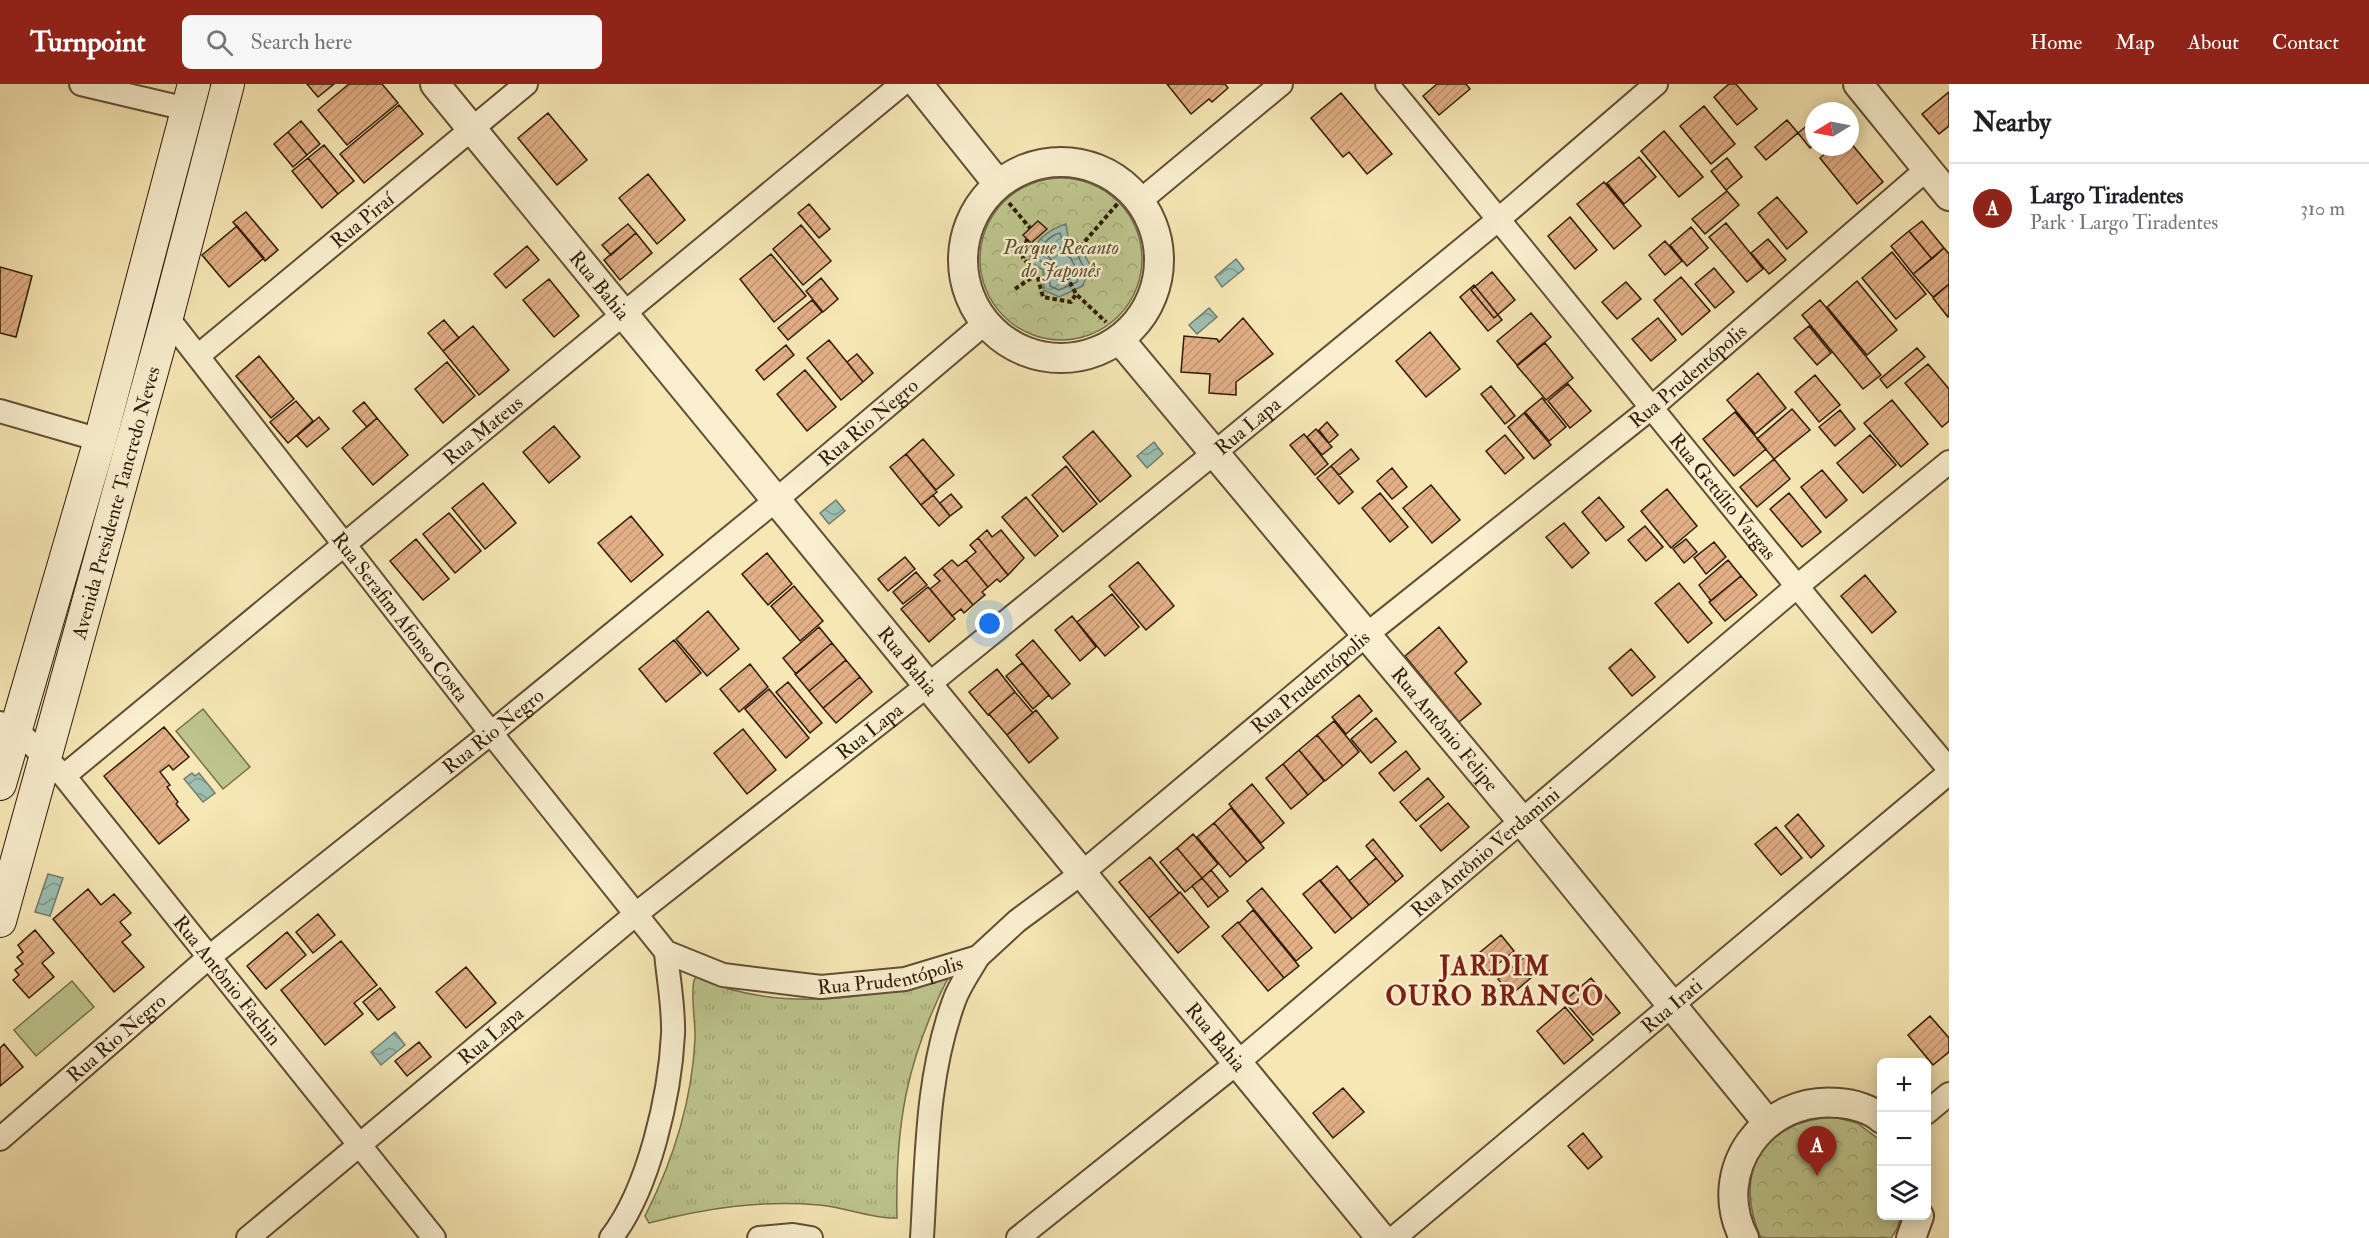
<!DOCTYPE html>
<html lang="en">
<head>
<meta charset="utf-8">
<style>
	body { margin:0; font-family:"IM FELL Double Pica",serif; background:#f6f6f6; color:#202124 }
	.controls { position:absolute; right:18px; bottom:18px; display:grid; overflow:hidden; border-radius:9px; box-shadow:0 3px 15px #0003 }
	.controls button { width:54px; height:54px; display:grid; place-items:center; padding:0; border:0; border-bottom:2px solid #e0e0e0; background:#fff; color:#202124; font:30px sans-serif }
	.compass { position:absolute; left:1805px; top:18px; width:54px; height:54px; border-radius:50%; background:#fff; box-shadow:0 3px 15px #0003; rotate:260deg }
	.you { position:absolute; left:990px; top:540px; width:21px; height:21px; margin:-15px; border:4px solid #fff; border-radius:50%; background:#1a73e8; box-shadow:0 0 0 9px #1a73e833 }
	.badge { display:grid; place-items:center; width:39px; height:39px; border-radius:50%; background:#8f2418; color:#fff; font-size:20px; font-weight:700 }
	.pin { position:absolute; translate:-50% -50px; filter:drop-shadow(0 2px 3px #0008) }
	.pin::after { content:''; position:absolute; top:32px; width:21px; height:18px; background:inherit; clip-path:polygon(0 0,100% 0,50% 100%) }
	.list { margin:0; padding:0; list-style:none }
	h2 { display:flex; justify-content:space-between; align-items:center; height:78px; margin:0; padding:0 24px; font-size:26px }
	h2 small { font-size:20px; font-weight:400; color:#757577 }
	.list li { display:grid; grid-template-columns:39px 1fr auto; gap:18px; align-items:center; box-sizing:border-box; height:90px; padding:0 24px; border-top:2px solid #e0e0e0 }
	.list b { display:block; font-size:22px; white-space:nowrap }
	.list p { margin:0; font-size:20px; white-space:nowrap; color:#757577 }
	.list em { font-size:20px; font-style:normal; color:#757577 }
	.icon { flex:none; width:33px; height:33px; fill:none; stroke:currentColor; stroke-width:2; stroke-linecap:round; stroke-linejoin:round }
	.map { position:relative; flex:none; width:1949px; height:1154px; overflow:hidden }
	header { display:flex; align-items:center; gap:36px; box-sizing:border-box; height:84px; padding:0 30px; background:#8f2418; color:#fff }
	header strong { font-size:28px }
	nav { display:flex; gap:33px; margin-inline-start:auto; font-size:21px }
	.search { width:420px; height:54px; background:#f6f6f6; display:flex; align-items:center; gap:15px; box-sizing:border-box; padding:0 21px; border-radius:9px; color:#757577; font-size:22px }
	main { display:flex }
	aside { flex:1; background:#fff }
	.map>svg:first-child { display:block }
</style>
</head>
<body>
<header>
<strong>Turnpoint</strong>
<div class="search"><svg class="icon" aria-label="search" viewBox="0 0 24 24"><circle cx="10" cy="10" r="6"/><path d="M15 15l6 6"/></svg>Search here</div>
<nav><a>Home</a><a>Map</a><a>About</a><a>Contact</a></nav>
</header>
<main>
<div class="map">
<svg width="1949" height="1154" viewBox="0 0 1949 1154">
	<defs>
		<pattern id="grass-tufts" width="24" height="20" patternUnits="userSpaceOnUse" patternTransform="scale(1.5)"><rect width="24" height="20" fill="#bdc58d"/><path d="M3 7l-1-3M5 7V3M7 7l1-3M15 17l-1-3M17 17v-4M19 17l1-3" fill="none" stroke="#a3a978"/></pattern>
		<pattern id="park-crowns" width="20" height="18" patternUnits="userSpaceOnUse" patternTransform="scale(1.5)"><rect width="20" height="18" fill="#bdc58d"/><path d="M2 6a3 3 0 1 1 6 0M12 15a3 3 0 1 1 6 0" fill="none" stroke="#a3a978"/></pattern>
		<pattern id="water-waves" width="16" height="10" patternUnits="userSpaceOnUse" patternTransform="scale(1.5)"><rect width="16" height="10" fill="#9dbfb2"/><path d="M0 5q4-4 8 0t8 0" fill="none" stroke="#809a8f"/></pattern>
		<pattern id="building-hatch" width="6" height="6" patternUnits="userSpaceOnUse" patternTransform="scale(1.5)"><rect width="6" height="6" fill="#e2af86"/><path d="M-1 1l2-2M0 6l6-6M5 7l2-2" fill="none" stroke="#c29672"/></pattern>
	</defs>
	<rect width="100%" height="100%" fill="#f6e7b5"/>
	<filter id="stains"><feTurbulence type="fractalNoise" baseFrequency=".00333" numOctaves="4"/><feColorMatrix values="0 0 0 0 .2 0 0 0 0 .09 0 0 0 0 .02 0 0 0 .5 -.17"/></filter>
	<radialGradient id="worn" r=".72"><stop offset=".6" stop-color="#630" stop-opacity="0"/><stop offset="1" stop-color="#630" stop-opacity=".3"/></radialGradient>
	<path fill="url(#grass-tufts)" stroke="#76704b" stroke-width="1.5" d="M696,893C776,929 866,915 948,894C906,977 895,1042 897,1134C872,1135 845,1123 819,1121C760,1116 706,1124 649,1139L645,1132C673,1077 692,1017 695,955C696,943 689,899 696,893Z"/>
	<path fill="url(#park-crowns)" stroke="#76704b" stroke-width="1.5" d="M980 175a81 81 0 1 1 162 0a81 81 0 1 1-162 0Z
		M1834,1033L1857,1039L1881,1057L1882,1132H1901L1897,1145L1891,1154H1761C1732,1089 1762,1037 1834,1033Z"/>
	<path fill="#bdc58d" stroke="#76704b" stroke-width="1.5" d="M203,625L250,683L223,705L176,647Z
		M72,897L94,923L36,972L14,946Z"/>
	<path fill="url(#water-waves)" stroke="#717d6e" stroke-width="1.5" d="M1066,140L1068,153L1077,157L1090,181L1083,202L1059,213L1044,206L1043,186L1029,177C1034,157 1047,146 1066,140Z
		M1236,175L1244,185L1222,203L1215,193Z
		M1209,224L1217,233L1197,250L1189,241Z
		M1154,358L1163,370L1147,384L1137,372Z
		M836,416L845,427L829,440L820,429Z
		M192,689L195,692L199,689L215,709L203,718L184,695Z
		M48,790L63,794L50,832L35,828Z
		M395,948L405,961L381,981L371,968Z"/>
	<g fill="none" stroke-linecap="round" stroke-linejoin="round">
		<path stroke="#666d5e" stroke-width="1.5" d="M1060,149L1063,157L1073,162L1083,182L1077,198L1059,206L1050,202L1049,184L1036,173C1039,163 1050,151 1060,149Z
			M1055,161L1067,168L1075,182L1072,192L1061,197L1057,195L1056,181L1046,170Z"/>
	</g>
	<path fill="url(#building-hatch)" stroke="#301b09" stroke-width="1.5" d="M307,0H334L318,13Z
		M349,0H382L398,19L347,61L318,26Z
		M1167,0H1225L1228,4L1212,18L1209,15L1191,30Z
		M1437,0H1466L1470,5L1439,31L1423,12Z
		M1729,0H1736L1757,25L1737,41L1714,13Z
		M1949,8V42L1939,50L1922,30Z
		M1341,9L1392,70L1367,90L1349,68L1343,73L1311,34Z
		M399,21L423,50L364,99L340,70Z
		M1704,22L1735,60L1711,80L1680,42Z
		M548,29L587,76L557,101L518,54Z
		M1787,36L1798,49L1766,76L1755,63Z
		M1814,36V61L1810,64L1798,49Z
		M301,37L320,60L307,71L288,48Z
		M1664,47L1703,93L1679,113L1641,67Z
		M288,48L307,71L293,83L274,60Z
		M1850,58L1883,98L1857,120L1820,74L1833,63H1850Z
		M324,61L354,97L338,110L308,74Z
		M1639,73L1656,93L1624,120L1607,99Z
		M308,74L338,110L322,124L292,87Z
		M1727,74L1742,93L1726,106L1711,87Z
		M648,90L685,136L657,160L619,114Z
		M1604,98L1641,142L1614,165L1577,120Z
		M1727,107L1739,121L1705,150L1692,135Z
		M1777,113L1807,148L1787,165L1758,129Z
		M809,120L830,145L819,154L798,129Z
		M246,128L278,166L265,177L233,138Z
		M1570,133L1597,166L1575,185L1548,152Z
		M1038,137L1047,145L1031,159L1023,151Z
		M1922,137L1944,164L1932,175L1909,147Z
		M1726,139L1763,185L1747,198L1709,153Z
		M628,140L636,149L611,171L602,161Z
		M801,141L831,177L803,201L773,165Z
		M237,142L264,174L229,203L202,171Z
		M1691,143L1708,164L1687,182L1670,161Z
		M1909,147L1932,175L1913,190L1891,162Z
		M636,149L652,169L620,196L604,176Z
		M1768,155L1786,176L1769,190L1751,169Z
		M1665,157L1682,177L1665,191L1649,171Z
		M527,162L539,176L506,204L494,190Z
		M1944,164L1949,170V200L1933,213L1913,190Z
		M1892,168L1926,210L1896,235L1862,194Z
		M771,170L806,212L774,238L740,195Z
		M0,183L32,192L16,253L0,249Z
		M1714,184L1734,208L1715,224L1695,200Z
		M1492,188L1515,216L1494,234L1471,206Z
		M1681,193L1710,227L1682,251L1654,216Z
		M821,194L838,215L823,228L806,207Z
		M549,195L579,232L554,253L523,216Z
		M1857,197L1897,246L1867,271L1827,223Z
		M1626,198L1641,215L1617,235L1602,218Z
		M1949,200V232L1948,233L1933,214Z
		M1474,201L1502,236L1488,247L1460,213Z
		M812,216L822,228L788,256L778,244Z
		M1820,216L1881,291L1863,305L1802,231Z
		M1531,229L1551,253L1517,281L1497,257Z
		M1243,234L1273,270L1236,298V311L1209,309L1210,290L1181,288L1184,252L1217,255L1219,258Z
		M1658,234L1676,256L1651,277L1632,255Z
		M444,236L459,254L443,267L428,249Z
		M473,242L509,286L479,311L443,267Z
		M1809,242L1831,269L1817,281L1794,254Z
		M1430,248L1460,285L1426,313L1396,277Z
		M829,256L863,298L841,316L807,274Z
		M1545,259L1573,294L1546,316L1517,282Z
		M786,261L794,271L764,296L756,286Z
		M1917,264L1925,273L1887,304L1880,295Z
		M857,270L873,289L863,298L847,278Z
		M259,272L294,315L271,334L236,292Z
		M447,278L475,312L443,339L415,305Z
		M1928,280L1949,305V337L1942,343L1905,299Z
		M805,286L836,323L807,347L777,310Z
		M1758,289L1786,324L1755,350L1727,316Z
		M1815,291L1840,321L1819,338L1795,308Z
		M1568,300L1591,327L1570,344L1548,317Z
		M1491,302L1515,332L1505,340L1481,310Z
		M1542,314L1566,343L1549,357L1525,328Z
		M1892,316L1928,360L1901,383L1864,339Z
		M296,317L313,337L288,359L270,338Z
		M364,318L377,334L367,343L353,327Z
		M1792,325L1810,346L1774,375L1757,355Z
		M1840,326L1855,345L1835,362L1819,343Z
		M1735,328L1766,365L1734,392L1703,355Z
		M1524,329L1551,361L1534,375L1508,343Z
		M319,333L329,345L307,363L297,352Z
		M377,334L408,371L373,401L342,364Z
		M1327,338L1338,351L1329,359L1319,346Z
		M554,342L580,373L549,399L523,368Z
		M1316,345L1332,363L1322,371L1307,353Z
		M1093,347L1131,392L1100,418L1063,373Z
		M1304,350L1328,380L1315,391L1290,361Z
		M1505,351L1524,374L1505,390L1486,367Z
		M1870,351L1896,381L1863,409L1837,379Z
		M923,355L954,391L936,406L906,370Z
		M1351,365L1359,375L1339,391L1331,382Z
		M906,370L937,408L921,421L890,383Z
		M1774,375L1790,395L1757,423L1740,403Z
		M1066,382L1097,420L1063,448L1032,411Z
		M1331,382L1353,408L1339,420L1317,394Z
		M1392,384L1407,403L1392,415L1377,397Z
		M1822,386L1847,416L1826,434L1801,403Z
		M483,399L516,439L485,465L452,424Z
		M1431,401L1460,436L1432,459L1403,424Z
		M1667,405L1697,442L1671,464L1641,427Z
		M1380,409L1408,443L1390,458L1362,424Z
		M1789,409L1821,448L1802,463L1770,425Z
		M951,410L962,423L950,432L940,419Z
		M933,411L950,432L939,442L921,421Z
		M1026,413L1058,452L1035,472L1002,433Z
		M1599,413L1624,443L1606,457L1582,428Z
		M449,429L481,467L455,489L423,450Z
		M631,432L663,471L631,498L598,459Z
		M1564,439L1589,469L1572,484L1546,453Z
		M1645,442L1663,463L1646,477L1628,456Z
		M987,446L992,453L1001,446L1024,474L1008,491L978,454Z
		M978,454L1008,491L1000,498L997,495L988,503L966,476L976,468L970,461Z
		M416,455L449,495L423,516L390,477Z
		M1686,455L1697,468L1684,479L1673,465Z
		M1714,458L1726,473L1706,490L1694,474Z
		M767,469L792,500L768,521L742,490Z
		M905,473L915,485L888,507L878,495Z
		M952,476L958,482L966,476L988,503L982,508L985,511L973,521L942,484Z
		M1728,476L1741,492L1711,517L1699,501Z
		M1138,478L1174,522L1146,546L1109,502Z
		M942,484L973,521L964,529L961,525L952,532L930,505L940,497L934,491Z
		M916,488L927,501L903,520L893,508Z
		M1865,491L1896,528L1872,549L1841,512Z
		M1741,492L1757,511L1725,537L1709,518Z
		M1679,499L1712,539L1688,559L1655,519Z
		M794,502L823,537L800,557L771,522Z
		M928,503L955,535L929,558L901,525Z
		M1112,510L1139,543L1105,572L1077,538Z
		M708,527L739,565L707,592L676,555Z
		M1072,532L1096,563L1080,577L1055,546Z
		M819,543L832,559L796,590L783,574Z
		M1439,543L1467,578L1455,589L1481,620L1459,638L1405,572Z
		M674,556L701,589L666,618L639,585Z
		M1033,556L1070,600L1052,615L1016,571Z
		M832,559L846,576L809,607L795,590Z
		M1631,565L1655,593L1632,612L1609,584Z
		M846,576L860,593L823,624L809,607Z
		M1022,579L1049,611L1033,625L1006,592Z
		M750,580L768,603L739,628L720,605Z
		M997,585L1015,608L988,631L969,608Z
		M860,593L872,608L836,639L823,624Z
		M788,598L822,639L810,649L776,608Z
		M769,605L809,654L786,674L745,625Z
		M1015,608L1033,629L1007,651L989,630Z
		M1359,611L1372,627L1346,650L1332,633Z
		M1036,626L1058,654L1029,679L1007,651Z
		M1376,634L1396,658L1371,679L1351,655Z
		M1334,637L1359,668L1343,682L1317,651Z
		M164,643L189,673L173,686L169,681L160,688L170,701L167,703L178,718L176,720L189,736L159,760L104,692Z
		M743,645L776,686L747,710L714,669Z
		M1317,651L1343,682L1325,697L1299,666Z
		M1299,666L1324,697L1308,711L1283,680Z
		M1406,667L1420,685L1394,707L1379,689Z
		M1283,680L1308,711L1291,725L1266,694Z
		M1428,694L1444,713L1416,737L1400,718Z
		M1252,700L1284,739L1261,759L1229,720Z
		M1448,719L1469,743L1441,767L1420,742Z
		M1231,724L1264,764L1247,778L1214,739Z
		M1798,730L1824,762L1811,774L1785,742Z
		M1214,739L1247,778L1230,793L1197,753Z
		M1776,743L1802,774L1781,791L1755,760Z
		M1193,750L1218,780L1202,794L1177,764Z
		M1373,755L1403,792L1396,798L1366,762Z
		M1177,764L1202,794L1185,808L1160,778Z
		M1150,773L1179,809L1149,834L1119,798Z
		M1376,774L1396,798L1369,821L1349,797Z
		M1337,782L1369,821L1352,835L1320,797Z
		M1211,786L1228,807L1219,814L1202,794Z
		M1202,794L1219,814L1208,823L1192,802Z
		M1320,796L1352,835L1335,849L1303,810Z
		M1262,804L1312,864L1296,877L1247,817Z
		M88,805L101,821L114,810L131,829L120,838L131,851L122,858L144,883L114,908L53,835Z
		M1180,808L1209,843L1178,869L1149,834Z
		M1253,826L1299,882L1284,894L1239,839Z
		M318,830L335,851L313,869L296,848Z
		M1238,838L1284,894L1268,907L1222,852Z
		M35,846L54,869L42,879L54,893L29,914L13,896L19,891L15,886L23,880L17,873L23,868L18,861Z
		M287,848L306,871L266,905L247,882Z
		M1501,851L1514,867L1487,889L1474,873Z
		M341,857L377,901L354,919L363,930L325,961L281,906Z
		M1527,871L1540,886L1511,911L1498,895Z
		M466,883L496,919L466,944L436,908Z
		M1591,894L1620,929L1593,951L1564,917Z
		M380,904L395,923L378,936L363,918Z
		M1565,923L1593,956L1564,980L1537,947Z
		M1930,932L1949,954V968L1933,981L1908,951Z
		M419,958L431,973L407,992L395,977Z
		M4,960L23,983L0,1002V964Z
		M1343,1004L1364,1028L1333,1054L1313,1029Z
		M1583,1049L1602,1073L1588,1085L1568,1062Z"/>
	<g fill="none" stroke-linecap="round" stroke-linejoin="round">
		<g stroke="#624e34" stroke-width="26">
			<g id="minor">
				<path d="M81,0L187,25"/>
				<path id="s1" d="M1387,0C1576,227 1758,460 1949,685"/>
				<path d="M1140,117L1281,0"/>
				<path id="s2" d="M167,233L491,649L666,868L723,891L821,903L905,895L978,873L1017,837L1082,789L1366,551L1651,324L1927,85"/>
				<path id="s3" d="M198,272L526,0"/>
				<path d="M0,327L100,356"/>
				<path id="s4" d="M0,639L15,644L64,692L434,1154"/>
				<path id="s5" d="M64,692L902,0"/>
				<path d="M1926,1029L1949,1010"/>
				<path id="s6" d="M0,1055L208,874L491,649L776,416L985,239"/>
				<path id="s7" d="M248,1154L636,830L928,601L1213,370L1499,135L1656,0"/>
				<path d="M611,1154C649,1105 670,1011 673,950C674,923 668,894 666,868"/>
				<path d="M759,1154L793,1151L811,1154"/>
				<path d="M922,1154C927,1074 926,994 954,917C959,902 970,887 978,873"/>
				<path id="s8" d="M1018,1154L1237,979L1795,504L1949,378"/>
				<path id="s9" d="M1394,1154L1949,689"/>
			</g>
		</g>
		<g stroke="#624e34" stroke-width="32">
			<g id="tertiary">
				<path id="s10" d="M435,0L1381,1154"/>
				<path d="M918,0L998,100"/>
				<path d="M1858,0L1949,112"/>
				<circle cx="1061" cy="176" r="98"/>
				<path id="s11" d="M1120,256L1512,725L1767,1038"/>
				<path d="M1744,1154C1709,1086 1765,1011 1839,1019C1853,1020 1871,1025 1882,1035"/>
				<path d="M1911,1154L1919,1132"/>
			</g>
		</g>
		<g stroke="#301b09" stroke-width="34">
			<g id="secondary">
				<path d="M0,700L100,356L194,0"/>
				<path id="s12" d="M0,837L167,233L228,0"/>
			</g>
		</g>
		<path stroke="#301b09" stroke-width="4" stroke-dasharray="4.5 3" stroke-linecap="butt" d="M1009,119L1030,144
			M1027,155L1023,174L1037,190
			M1080,163L1119,118
			M1063,185L1076,210
			M1015,205L1037,190L1043,213L1071,218L1076,210L1106,238"/>
		<use href="#minor" stroke="#f9efcf" stroke-width="22"/>
		<use href="#tertiary" stroke="#f9efcf" stroke-width="28"/>
		<use href="#secondary" stroke="#f9efcf" stroke-width="32"/>
	</g>
	<g text-anchor="middle" stroke-width="5" stroke-linejoin="round" paint-order="stroke">
		<g font-size="20" fill="#301b09" stroke="#f9efcf">
			<text dy="7" stroke="none"><textPath href="#s3" startOffset="213">Rua Piraí</textPath></text>
			<text dy="7" stroke="none"><textPath href="#s10" startOffset="260">Rua Bahia</textPath></text>
			<text dy="7" stroke="none"><textPath href="#s2" startOffset="2046">Rua Prudentópolis</textPath></text>
			<text dy="7" stroke="none"><textPath href="#s6" startOffset="1126">Rua Rio Negro</textPath></text>
			<text dy="7" stroke="none"><textPath href="#s7" startOffset="1288">Rua Lapa</textPath></text>
			<text dy="7" stroke="none"><textPath href="#s5" startOffset="543">Rua Mateus</textPath></text>
			<text dy="7" stroke="none"><textPath href="#s1" startOffset="532">Rua Getúlio Vargas</textPath></text>
			<text dy="7" stroke="none"><textPath href="#s12" startOffset="434">Avenida Presidente Tancredo Neves</textPath></text>
			<text dy="7" stroke="none"><textPath href="#s2" startOffset="380">Rua Serafim Afonso Costa</textPath></text>
			<text dy="7" stroke="none"><textPath href="#s10" startOffset="746">Rua Bahia</textPath></text>
			<text dy="7" stroke="none"><textPath href="#s2" startOffset="1560">Rua Prudentópolis</textPath></text>
			<text dy="7" stroke="none"><textPath href="#s11" startOffset="507">Rua Antônio Felipe</textPath></text>
			<text dy="7" stroke="none"><textPath href="#s6" startOffset="640">Rua Rio Negro</textPath></text>
			<text dy="7" stroke="none"><textPath href="#s7" startOffset="802">Rua Lapa</textPath></text>
			<text dy="7" stroke="none"><textPath href="#s8" startOffset="606">Rua Antônio Verdamini</textPath></text>
			<text dy="7" stroke="none"><textPath href="#s2" startOffset="1038">Rua Prudentópolis</textPath></text>
			<text dy="7" stroke="none"><textPath href="#s4" startOffset="346">Rua Antônio Fachin</textPath></text>
			<text dy="7" stroke="none"><textPath href="#s9" startOffset="362">Rua Irati</textPath></text>
			<text dy="7" stroke="none"><textPath href="#s7" startOffset="316">Rua Lapa</textPath></text>
			<text dy="7" stroke="none"><textPath href="#s10" startOffset="1232">Rua Bahia</textPath></text>
			<text dy="7" stroke="none"><textPath href="#s6" startOffset="154">Rua Rio Negro</textPath></text>
		</g>
		<g font-size="20" font-style="italic" fill="#5a4e31" stroke="#f9efcf">
			<text x="1061" y="170">Parque Recanto<tspan x="1061" dy="23">do Japonês</tspan></text>
		</g>
		<g font-size="26" font-weight="bold" letter-spacing="1.5" fill="#7a1f14" stroke="#f9efcf">
			<text x="1495" y="891">JARDIM<tspan x="1495" dy="30">OURO BRANCO</tspan></text>
		</g>
	</g>
	<rect width="100%" height="100%" filter="url(#stains)"/>
	<rect width="100%" height="100%" fill="url(#worn)"/>
</svg>
<div class="controls">
<button>+</button>
<button>−</button>
<button><svg class="icon" aria-label="layers" viewBox="0 0 24 24"><path d="M12 4l9 5-9 5-9-5zM3 14l9 5 9-5"/></svg></button>
</div>
<svg class="compass" viewBox="-18 -18 36 36"><path d="M0-13l5 13h-10z" fill="#e53935"/><path d="M0 13l5-13h-10z" fill="#757577"/></svg>
<div class="you"></div>
<div class="pin badge" style="left:1817px;top:1092px">A</div>
</div>
<aside>
<h2>Nearby<small></small></h2>
<ul class="list">
<li><span class="badge">A</span><div><b>Largo Tiradentes</b><p>Park · Largo Tiradentes</p></div><em>310 m</em></li>
</ul>
</aside>
</main>
</body>
</html>
